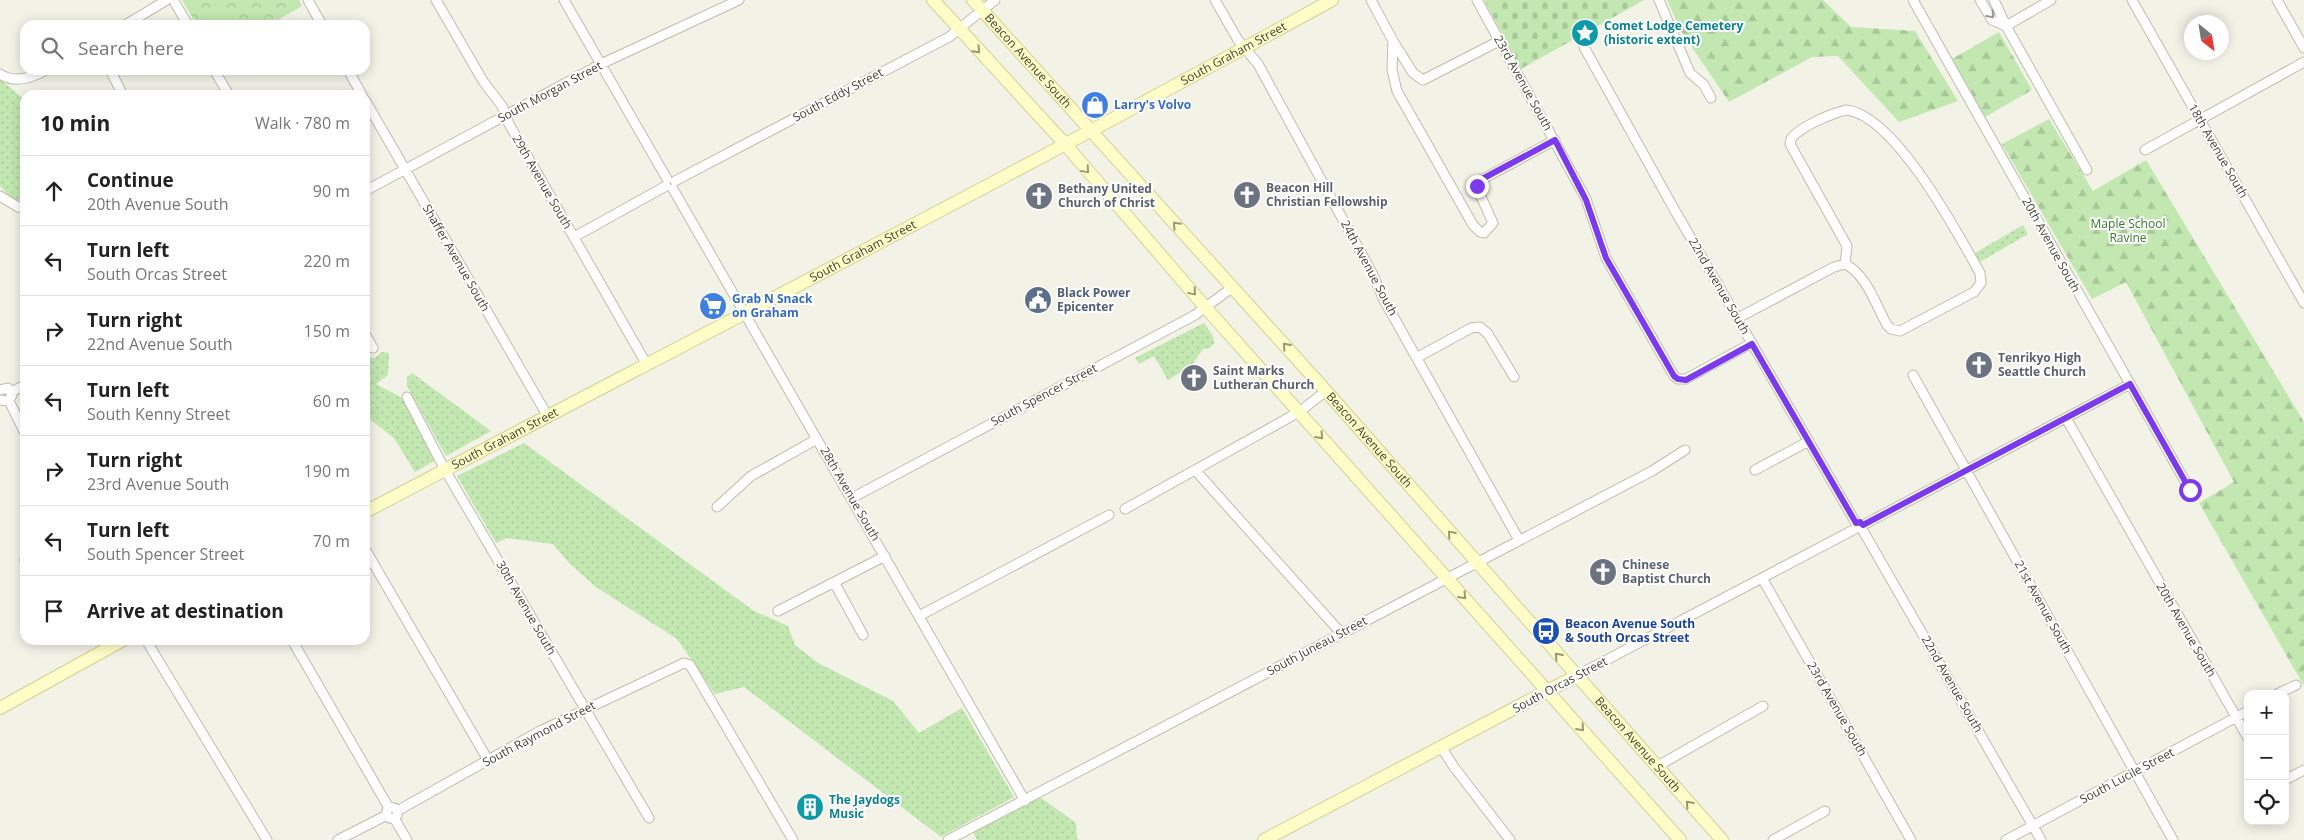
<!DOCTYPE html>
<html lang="en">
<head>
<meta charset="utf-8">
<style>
	body { margin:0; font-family:"Open Sans",sans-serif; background:#f2f2f2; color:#222 }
	.controls { position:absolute; right:15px; bottom:15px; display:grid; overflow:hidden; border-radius:10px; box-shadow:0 2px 12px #0003 }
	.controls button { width:45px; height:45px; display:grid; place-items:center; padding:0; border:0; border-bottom:1px solid #e0e0e0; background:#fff; color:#222; font:25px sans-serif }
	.compass { position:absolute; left:2184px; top:15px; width:45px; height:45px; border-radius:50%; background:#fff; box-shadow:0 2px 12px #0003; rotate:150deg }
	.stop { position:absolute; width:15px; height:15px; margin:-11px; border:4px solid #7c3aed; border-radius:50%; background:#fff }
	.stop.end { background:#7c3aed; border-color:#fff; box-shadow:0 1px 5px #0008 }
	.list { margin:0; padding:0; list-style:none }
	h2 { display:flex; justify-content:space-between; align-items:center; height:65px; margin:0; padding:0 20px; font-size:21px }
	h2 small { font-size:16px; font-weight:400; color:#767676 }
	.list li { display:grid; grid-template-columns:32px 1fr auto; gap:15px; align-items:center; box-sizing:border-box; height:70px; padding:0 20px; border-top:1px solid #e0e0e0 }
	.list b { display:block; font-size:19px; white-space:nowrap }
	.list p { margin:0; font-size:16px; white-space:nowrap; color:#767676 }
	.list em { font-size:16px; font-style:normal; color:#767676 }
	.icon { flex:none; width:28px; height:28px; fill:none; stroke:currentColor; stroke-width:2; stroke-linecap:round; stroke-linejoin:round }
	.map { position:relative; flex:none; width:2304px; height:840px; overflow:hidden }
	.search { position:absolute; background:#fff; box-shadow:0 2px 12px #0003; left:20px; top:20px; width:350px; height:55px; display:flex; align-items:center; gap:12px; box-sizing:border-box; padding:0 18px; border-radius:15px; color:#767676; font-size:19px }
	.panel { position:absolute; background:#fff; box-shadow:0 2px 12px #0003; left:20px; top:90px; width:350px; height:555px; border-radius:15px }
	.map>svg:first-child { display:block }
</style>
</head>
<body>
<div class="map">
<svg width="2304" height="840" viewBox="0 0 2304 840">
	<defs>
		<pattern id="grass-dots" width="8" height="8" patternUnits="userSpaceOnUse" patternTransform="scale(1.25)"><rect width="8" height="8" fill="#c2e7b1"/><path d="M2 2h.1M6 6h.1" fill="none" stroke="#a8c799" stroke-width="1.8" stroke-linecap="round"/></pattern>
		<pattern id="forest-firs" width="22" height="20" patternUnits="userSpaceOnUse" patternTransform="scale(1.25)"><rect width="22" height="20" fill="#c2e7b1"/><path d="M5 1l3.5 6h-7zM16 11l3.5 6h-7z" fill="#a8c799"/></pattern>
		<pattern id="cemetery-stones" width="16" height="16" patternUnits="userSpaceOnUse" patternTransform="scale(1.25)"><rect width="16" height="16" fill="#c2e7b1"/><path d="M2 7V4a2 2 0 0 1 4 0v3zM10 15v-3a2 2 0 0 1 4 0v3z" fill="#a8c799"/></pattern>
		<pattern id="park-crowns" width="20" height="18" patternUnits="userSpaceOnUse" patternTransform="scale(1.25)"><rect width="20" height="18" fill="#c2e7b1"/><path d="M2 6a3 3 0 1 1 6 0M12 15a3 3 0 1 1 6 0" fill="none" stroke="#a8c799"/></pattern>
	</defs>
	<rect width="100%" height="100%" fill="#f3f2e7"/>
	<path fill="url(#grass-dots)" d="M0,79L25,100V201C15,203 6,193 0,186Z
		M2023,225L2028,234L1980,262L1975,253Z
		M1204,323L1213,336L1214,343L1210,348L1203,349L1191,366L1168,380L1154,356L1139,364L1135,358Z
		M382,352L389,353L388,375L376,384L404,399L434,461L415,472L394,438L368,418H365V353L370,357L375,358Z
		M412,373L491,431L446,456L407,386V377Z
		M524,443L754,611L788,626L795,645L818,663L893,701L919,733L962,708L1014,797L941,837L744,687L715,694L677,639L596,587L569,563L553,544L507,538L496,543L457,476Z
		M1040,797L1076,823L1077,838L1079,840H977L973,832Z"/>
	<path fill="url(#forest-firs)" d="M1667,0H1823L1851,27L1915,31L1958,101L1899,122L1838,56L1812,57L1729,102L1681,31Z
		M1999,32L2032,90L1985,117L1952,59Z
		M2049,119L2093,191L2146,160L2304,422V686L2199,503L2234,482L2126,282L2092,299L2002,144Z"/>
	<path fill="url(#cemetery-stones)" d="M1484,0H1644L1521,69Z"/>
	<path fill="url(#park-crowns)" d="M182,0H299L302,6L269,25H197Z"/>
	<path fill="#c2e7b1" d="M210 16a8 8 0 1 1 16 0a8 8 0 1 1-16 0Z"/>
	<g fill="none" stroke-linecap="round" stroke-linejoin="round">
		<g stroke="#bfbcaa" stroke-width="11">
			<path id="street" d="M308,0L322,25
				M436,0L483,81L502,106L509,124L647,365
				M564,0L667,179
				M1215,0L1238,40L1258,64L1372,273L1384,300L1519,540
				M1371,0L1393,41L1392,70L1397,91L1473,225L1480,232L1484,233L1493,223L1478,190L1479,181L1555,140
				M1477,0L1586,199L1606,258L1674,376L1678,379H1686L1752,343
				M1659,0L1690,73L1704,85L1711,98
				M1913,0L2190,490
				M1980,0L1992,20L2006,26
				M1994,0L2006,26L2087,170
				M2132,0L2304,303
				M2277,0L2304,48
				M175,3L188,25
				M125,25L167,0
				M2006,26L2051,0
				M1393,41L1413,73L1423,80L1499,41
				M1584,47L1674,209L1856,523
				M110,70L123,95
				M214,70L229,95
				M348,70L362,95
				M0,74C15,84 32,78 46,70
				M365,100L547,415
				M1847,110C1895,116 1957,232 1980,273L1981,283L1974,292L1900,331L1891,329L1887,325C1876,305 1866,274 1845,264L1847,246L1790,144L1791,139C1799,127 1832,113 1847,110Z
				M2145,150L2304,62
				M675,181L949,37L995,0
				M673,189L1025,801
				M365,191L601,64L739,0
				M0,196L18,207L25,208
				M574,237L666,186
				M1738,318L1834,267L1845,264
				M365,334L373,348
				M1418,357L1471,328L1480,327L1488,334L1514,377
				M1913,375L2173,840
				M0,390L8,388L12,395L9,401L0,400
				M11,392L25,385
				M407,397L445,470L649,818
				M9,401L25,433
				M2066,418L2248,738
				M1195,470L1341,633
				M1755,470L1809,441
				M852,498L1195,315L1233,287
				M717,507L751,476L817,439
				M1125,509L1299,412L1326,391
				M1863,525L2130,384
				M1862,529L2041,840
				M365,549L488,760
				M25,559V561
				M1762,578L1911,840
				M834,582L863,635
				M778,611L885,556
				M919,616L1109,515
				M146,640L267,840
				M292,640L389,808
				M1576,676L1855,529
				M2277,694L2296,685
				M1441,747L1454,767L1510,840
				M1656,767L1763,706
				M2285,780L2304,770
				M386.5 813a5.5 5.5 0 1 1 11 0a5.5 5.5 0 1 1-11 0Z
				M397,811L540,731L684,663L690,665L793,840
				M394,818L407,840
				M338,840L387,815
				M948,840L1652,471L1685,450
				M1773,840L1825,811
				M2006,840L2248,711"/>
		</g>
		<g stroke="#d3d098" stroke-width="14">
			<g id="secondary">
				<path d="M933,0L1065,144L1206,308L1680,840"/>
				<path id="s1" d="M973,0L1326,391L1722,840"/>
				<path id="s2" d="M365,512C688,342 1012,176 1332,0"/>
				<path d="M0,708L123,640"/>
				<path d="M1264,840L1576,676"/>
			</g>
		</g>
		<use href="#street" stroke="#fff" stroke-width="9"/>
		<use href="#secondary" stroke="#fefdc7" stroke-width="12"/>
	</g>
	<defs><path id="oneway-chevron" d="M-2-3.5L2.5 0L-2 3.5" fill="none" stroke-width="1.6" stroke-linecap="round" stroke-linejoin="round" transform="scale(1.25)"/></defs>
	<use stroke="#999890" href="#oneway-chevron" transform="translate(1991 15) rotate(48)"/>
	<g stroke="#999777">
		<use href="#oneway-chevron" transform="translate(977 50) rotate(47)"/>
		<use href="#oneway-chevron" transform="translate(1086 170) rotate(50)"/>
		<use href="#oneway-chevron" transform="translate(1176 225) rotate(-133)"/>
		<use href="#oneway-chevron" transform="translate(1193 292) rotate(49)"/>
		<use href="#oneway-chevron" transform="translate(1286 346) rotate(-132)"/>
		<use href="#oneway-chevron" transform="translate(1320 436) rotate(48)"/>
		<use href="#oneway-chevron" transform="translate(1451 534) rotate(-131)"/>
		<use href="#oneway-chevron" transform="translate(1463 596) rotate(48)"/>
		<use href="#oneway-chevron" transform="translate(1558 656) rotate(-132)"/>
		<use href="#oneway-chevron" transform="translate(1581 728) rotate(48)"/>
		<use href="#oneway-chevron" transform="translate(1689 804) rotate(-132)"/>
	</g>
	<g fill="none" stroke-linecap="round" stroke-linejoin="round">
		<path stroke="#7c3aed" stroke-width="6" d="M1477,186L1482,179L1555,140L1586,200L1606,258L1674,376L1678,379L1686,380L1752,344L1856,523L1860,522L1863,525L2130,384L2190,490"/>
	</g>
	<defs>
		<g id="sight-disc" transform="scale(1.4375)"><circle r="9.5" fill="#0f9aa8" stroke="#fff"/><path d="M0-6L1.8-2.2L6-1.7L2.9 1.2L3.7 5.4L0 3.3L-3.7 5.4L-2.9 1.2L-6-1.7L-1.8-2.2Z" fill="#fff"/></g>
		<g id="shop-disc" transform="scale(1.4375)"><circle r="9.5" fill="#3f7fe0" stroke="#fff"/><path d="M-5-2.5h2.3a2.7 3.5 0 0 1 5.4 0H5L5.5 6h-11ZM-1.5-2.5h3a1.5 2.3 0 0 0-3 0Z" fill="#fff"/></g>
		<g id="church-disc" transform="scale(1.4375)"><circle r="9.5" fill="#6b7280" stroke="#fff"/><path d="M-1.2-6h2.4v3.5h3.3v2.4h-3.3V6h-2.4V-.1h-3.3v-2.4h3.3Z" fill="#fff"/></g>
		<g id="civic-disc" transform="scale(1.4375)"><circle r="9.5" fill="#5c6f8a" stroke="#fff"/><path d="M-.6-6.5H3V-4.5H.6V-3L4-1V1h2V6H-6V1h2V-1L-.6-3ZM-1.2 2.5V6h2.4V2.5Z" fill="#fff"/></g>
		<g id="supermarket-disc" transform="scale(1.4375)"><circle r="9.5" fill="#3f7fe0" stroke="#fff"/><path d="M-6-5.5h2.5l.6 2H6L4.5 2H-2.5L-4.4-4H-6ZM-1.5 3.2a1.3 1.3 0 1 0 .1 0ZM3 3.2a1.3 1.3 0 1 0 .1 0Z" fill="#fff"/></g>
		<g id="bus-disc" transform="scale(1.4375)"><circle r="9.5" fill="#1a4fb4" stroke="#fff"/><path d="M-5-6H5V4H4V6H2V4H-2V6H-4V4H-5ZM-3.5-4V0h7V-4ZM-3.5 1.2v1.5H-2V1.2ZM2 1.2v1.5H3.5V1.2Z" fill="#fff"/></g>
		<g id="building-disc" transform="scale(1.4375)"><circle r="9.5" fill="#0f9aa8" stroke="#fff"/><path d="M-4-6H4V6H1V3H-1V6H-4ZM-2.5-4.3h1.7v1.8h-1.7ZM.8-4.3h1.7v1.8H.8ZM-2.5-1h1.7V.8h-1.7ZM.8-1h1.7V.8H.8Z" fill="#fff"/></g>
	</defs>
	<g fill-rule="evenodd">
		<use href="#sight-disc" x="1585" y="33"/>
		<use href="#shop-disc" x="1095" y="105"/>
		<use href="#church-disc" x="1247" y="195"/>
		<use href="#church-disc" x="1039" y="196"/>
		<use href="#civic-disc" x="1038" y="300"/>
		<use href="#supermarket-disc" x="713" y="306"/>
		<use href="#church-disc" x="1979" y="365"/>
		<use href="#church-disc" x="1194" y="378"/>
		<use href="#church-disc" x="1603" y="572"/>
		<use href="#bus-disc" x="1546" y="631"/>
		<use href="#building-disc" x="810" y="807"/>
	</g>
	<g text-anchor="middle" stroke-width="4" stroke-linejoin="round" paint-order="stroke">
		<g font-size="12" font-weight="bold" fill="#0d838f" stroke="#fff" text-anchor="start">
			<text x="1604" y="30">Comet Lodge Cemetery<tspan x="1604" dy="14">(historic extent)</tspan></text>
			<text x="829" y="804">The Jaydogs<tspan x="829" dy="14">Music</tspan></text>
		</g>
		<g font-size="12" fill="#464436" stroke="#fff">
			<text dy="4" stroke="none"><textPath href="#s2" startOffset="982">South Graham Street</textPath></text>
			<text dy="4" stroke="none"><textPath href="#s1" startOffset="82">Beacon Avenue South</textPath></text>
			<text transform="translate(1523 83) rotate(61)" y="4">23rd Avenue South</text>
			<text transform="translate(550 92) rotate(-28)" y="4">South Morgan Street</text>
			<text transform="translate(838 95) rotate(-28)" y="4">South Eddy Street</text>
			<text transform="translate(2218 151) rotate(60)" y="4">18th Avenue South</text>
			<text transform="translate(542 182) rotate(60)" y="4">29th Avenue South</text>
			<text transform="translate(2051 245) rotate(61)" y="4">20th Avenue South</text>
			<text dy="4" stroke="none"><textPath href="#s2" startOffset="562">South Graham Street</textPath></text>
			<text transform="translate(456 258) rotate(60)" y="4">Shaffer Avenue South</text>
			<text transform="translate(1369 268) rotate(62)" y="4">24th Avenue South</text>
			<text transform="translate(1719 286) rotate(60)" y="4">22nd Avenue South</text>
			<text transform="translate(1044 395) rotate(-28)" y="4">South Spencer Street</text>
			<text dy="4" stroke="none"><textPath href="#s2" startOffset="158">South Graham Street</textPath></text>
			<text dy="4" stroke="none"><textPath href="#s1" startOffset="592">Beacon Avenue South</textPath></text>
			<text transform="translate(850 494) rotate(60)" y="4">28th Avenue South</text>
			<text transform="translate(2043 607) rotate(61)" y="4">21st Avenue South</text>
			<text transform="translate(526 608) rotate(60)" y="4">30th Avenue South</text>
			<text transform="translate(2186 630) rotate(60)" y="4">20th Avenue South</text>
			<text transform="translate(1317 646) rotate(-28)" y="4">South Juneau Street</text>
			<text transform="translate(1952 684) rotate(60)" y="4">22nd Avenue South</text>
			<text transform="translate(1560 685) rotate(-28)" y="4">South Orcas Street</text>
			<text transform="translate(1837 709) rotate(60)" y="4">23rd Avenue South</text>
			<text transform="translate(539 734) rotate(-28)" y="4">South Raymond Street</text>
			<text dy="4" stroke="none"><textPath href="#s1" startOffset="998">Beacon Avenue South</textPath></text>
			<text transform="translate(2127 776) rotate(-28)" y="4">South Lucile Street</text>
		</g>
		<g font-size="12" font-weight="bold" fill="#366cbe" stroke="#fff" text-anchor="start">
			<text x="1114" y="109">Larry's Volvo</text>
			<text x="732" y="303">Grab N Snack<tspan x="732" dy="14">on Graham</tspan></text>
		</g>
		<g font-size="12" font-weight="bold" fill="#5b616d" stroke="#fff" text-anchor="start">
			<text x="1266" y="192">Beacon Hill<tspan x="1266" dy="14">Christian Fellowship</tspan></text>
			<text x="1058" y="193">Bethany United<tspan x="1058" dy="14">Church of Christ</tspan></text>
			<text x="1998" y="362">Tenrikyo High<tspan x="1998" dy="14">Seattle Church</tspan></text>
			<text x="1213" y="375">Saint Marks<tspan x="1213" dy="14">Lutheran Church</tspan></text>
			<text x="1622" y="569">Chinese<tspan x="1622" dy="14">Baptist Church</tspan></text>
		</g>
		<g font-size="12" fill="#36782a" stroke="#fff">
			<text x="2128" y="228">Maple School<tspan x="2128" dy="14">Ravine</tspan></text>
		</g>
		<g font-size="12" font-weight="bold" fill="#4e5e75" stroke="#fff" text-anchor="start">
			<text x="1057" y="297">Black Power<tspan x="1057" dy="14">Epicenter</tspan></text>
		</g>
		<g font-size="12" font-weight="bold" fill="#164399" stroke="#fff" text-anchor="start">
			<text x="1565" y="628">Beacon Avenue South<tspan x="1565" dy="14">&amp; South Orcas Street</tspan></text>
		</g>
	</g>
</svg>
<div class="controls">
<button>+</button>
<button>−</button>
<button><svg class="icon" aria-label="locate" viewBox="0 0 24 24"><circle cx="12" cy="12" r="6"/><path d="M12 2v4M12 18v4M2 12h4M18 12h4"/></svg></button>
</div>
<svg class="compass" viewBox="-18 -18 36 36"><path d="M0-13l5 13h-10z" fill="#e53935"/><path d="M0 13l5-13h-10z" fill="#767676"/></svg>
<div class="stop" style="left:2190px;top:490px"></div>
<div class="stop end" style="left:1477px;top:186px"></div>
<div class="search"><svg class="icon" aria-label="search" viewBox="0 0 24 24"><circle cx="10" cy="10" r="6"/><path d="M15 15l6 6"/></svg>Search here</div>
<section class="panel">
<h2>10 min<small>Walk · 780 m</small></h2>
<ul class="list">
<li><svg class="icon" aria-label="ahead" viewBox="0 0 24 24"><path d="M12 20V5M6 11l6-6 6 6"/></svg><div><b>Continue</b><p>20th Avenue South</p></div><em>90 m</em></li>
<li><svg class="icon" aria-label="left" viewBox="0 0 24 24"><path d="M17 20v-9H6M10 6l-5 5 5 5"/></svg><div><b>Turn left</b><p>South Orcas Street</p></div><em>220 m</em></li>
<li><svg class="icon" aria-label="right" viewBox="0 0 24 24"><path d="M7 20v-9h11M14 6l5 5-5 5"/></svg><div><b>Turn right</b><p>22nd Avenue South</p></div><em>150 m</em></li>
<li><svg class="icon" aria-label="left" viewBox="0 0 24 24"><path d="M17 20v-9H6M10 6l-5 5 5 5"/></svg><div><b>Turn left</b><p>South Kenny Street</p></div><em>60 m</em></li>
<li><svg class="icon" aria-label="right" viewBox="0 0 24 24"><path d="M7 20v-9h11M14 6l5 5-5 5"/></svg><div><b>Turn right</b><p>23rd Avenue South</p></div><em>190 m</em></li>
<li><svg class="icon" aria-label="left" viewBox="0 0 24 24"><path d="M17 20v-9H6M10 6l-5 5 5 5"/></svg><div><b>Turn left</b><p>South Spencer Street</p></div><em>70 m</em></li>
<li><svg class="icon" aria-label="arrive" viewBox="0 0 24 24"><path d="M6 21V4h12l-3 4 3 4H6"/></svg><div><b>Arrive at destination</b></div></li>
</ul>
</section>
</div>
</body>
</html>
